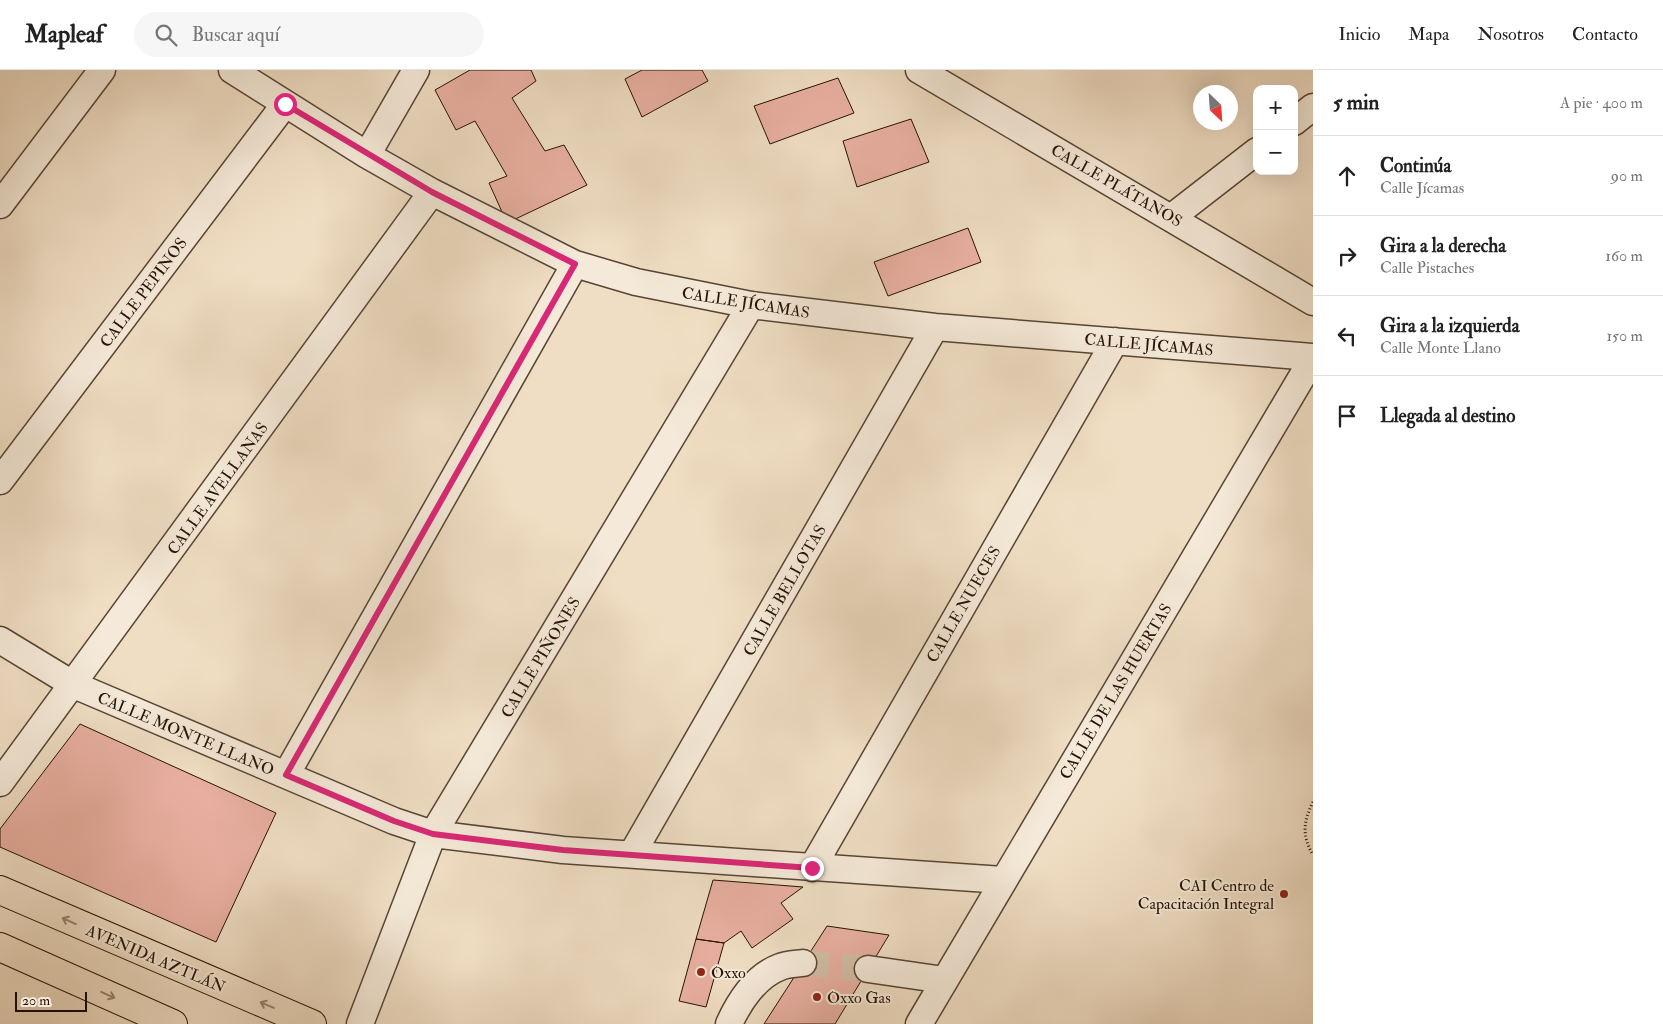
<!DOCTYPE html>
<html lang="es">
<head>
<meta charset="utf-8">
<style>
	body { margin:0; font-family:"IM FELL Double Pica",serif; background:#f6f6f6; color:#222 }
	.controls { position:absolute; right:15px; top:15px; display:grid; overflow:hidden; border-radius:10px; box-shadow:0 5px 20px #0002 }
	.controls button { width:45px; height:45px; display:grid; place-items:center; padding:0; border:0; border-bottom:1px solid #e0e0e0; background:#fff; color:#222; font:25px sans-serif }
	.compass { position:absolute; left:1193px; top:15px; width:45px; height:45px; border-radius:50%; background:#fff; box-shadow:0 5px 20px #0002; rotate:155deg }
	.scale { position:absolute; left:15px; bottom:12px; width:72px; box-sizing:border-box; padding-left:5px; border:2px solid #261204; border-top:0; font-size:14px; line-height:18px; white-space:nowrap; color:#261204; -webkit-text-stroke:4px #f5ead9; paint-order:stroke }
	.stop { position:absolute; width:15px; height:15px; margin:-11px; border:4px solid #db2777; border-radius:50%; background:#fff }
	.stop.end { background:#db2777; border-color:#fff; box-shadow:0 1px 5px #0008 }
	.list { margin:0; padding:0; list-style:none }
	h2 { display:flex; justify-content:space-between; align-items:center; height:65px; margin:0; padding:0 20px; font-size:21px }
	h2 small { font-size:16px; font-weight:400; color:#767676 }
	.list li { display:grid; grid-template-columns:32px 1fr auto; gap:15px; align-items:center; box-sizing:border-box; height:80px; padding:0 20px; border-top:1px solid #e0e0e0 }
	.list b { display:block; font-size:19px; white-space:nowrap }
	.list p { margin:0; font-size:16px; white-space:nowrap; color:#767676 }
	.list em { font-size:16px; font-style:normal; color:#767676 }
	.icon { flex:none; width:28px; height:28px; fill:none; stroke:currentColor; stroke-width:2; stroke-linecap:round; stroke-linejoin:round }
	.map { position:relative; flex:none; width:1313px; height:954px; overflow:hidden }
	header { display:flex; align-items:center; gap:30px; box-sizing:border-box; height:70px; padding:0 25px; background:#fff; border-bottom:1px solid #e0e0e0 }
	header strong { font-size:24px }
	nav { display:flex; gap:28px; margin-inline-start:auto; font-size:18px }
	.search { width:350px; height:45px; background:#f6f6f6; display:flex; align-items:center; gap:12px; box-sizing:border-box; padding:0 18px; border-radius:28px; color:#767676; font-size:19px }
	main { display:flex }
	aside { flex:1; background:#fff }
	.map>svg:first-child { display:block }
</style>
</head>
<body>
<header>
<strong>Mapleaf</strong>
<div class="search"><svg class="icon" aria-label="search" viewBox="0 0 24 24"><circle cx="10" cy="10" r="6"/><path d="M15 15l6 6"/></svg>Buscar aquí</div>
<nav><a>Inicio</a><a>Mapa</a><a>Nosotros</a><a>Contacto</a></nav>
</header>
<main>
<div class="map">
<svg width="1313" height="954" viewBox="0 0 1313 954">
	<rect width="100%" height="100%" fill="#f0dec4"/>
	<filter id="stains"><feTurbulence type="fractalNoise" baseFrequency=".004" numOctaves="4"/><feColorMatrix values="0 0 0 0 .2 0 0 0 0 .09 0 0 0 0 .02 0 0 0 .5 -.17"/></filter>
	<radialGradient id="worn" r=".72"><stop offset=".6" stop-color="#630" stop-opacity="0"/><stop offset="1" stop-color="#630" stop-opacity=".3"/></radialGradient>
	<path fill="#e9b0a1" stroke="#261204" d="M470,0H531L536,11L512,28L545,81L564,75L587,115L507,153L489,113L507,106L475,51L456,60L435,20Z
		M642,0H702L708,11L642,47L625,9Z
		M838,8L854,43L770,74L754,36Z
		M911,49L929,92L857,117L843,71Z
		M968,158L981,192L888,226L874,192Z
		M80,654L276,743L216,872L0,777V759Z
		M713,810L803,817L781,833L793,849L752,878L741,861L724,873L696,869Z
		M827,856L889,865L835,954H764Z
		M696,869L724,873L706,937L679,931Z"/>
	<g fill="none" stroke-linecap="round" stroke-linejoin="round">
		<path stroke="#d2bfa7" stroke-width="26" stroke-dasharray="26 13" stroke-linecap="butt" d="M803,893L868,899"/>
		<g stroke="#584534" stroke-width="29">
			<path id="minor" d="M232,0L367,85L432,122L575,194L636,212L751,235L935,257L1313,287
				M919,0L1313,232
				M1294,52L1313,37
				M367,85L416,0
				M0,135L102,0
				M1172,147L1257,81
				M0,411L285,34
				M0,570L74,615L394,751L433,764L563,780L1003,810
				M286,705L575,194
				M0,713L432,122
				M632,784L935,257
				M812,798L1115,271
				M868,899L944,910
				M360,954L433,764L751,235
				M729,954C739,932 756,906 780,897C787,894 796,894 803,893
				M919,954L1313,288"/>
		</g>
		<g stroke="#261204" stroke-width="30">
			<path id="major" d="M0,820L312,954
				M0,877L173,954"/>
		</g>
		<path stroke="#261204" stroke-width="3" stroke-dasharray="1 2.5" stroke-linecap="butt" d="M1313,732C1303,752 1302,766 1313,785"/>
		<use href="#minor" stroke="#f5ead9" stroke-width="26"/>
		<use href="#major" stroke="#f0dec4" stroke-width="28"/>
	</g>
	<defs><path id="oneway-shaft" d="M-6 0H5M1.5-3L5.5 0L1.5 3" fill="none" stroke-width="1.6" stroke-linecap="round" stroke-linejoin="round" transform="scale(1.25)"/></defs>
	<g stroke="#95826e">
		<use href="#oneway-shaft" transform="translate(69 851) rotate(-156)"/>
		<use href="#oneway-shaft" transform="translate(108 925) rotate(24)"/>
		<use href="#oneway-shaft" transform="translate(267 935) rotate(-157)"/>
	</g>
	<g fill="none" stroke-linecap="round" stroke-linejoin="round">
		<path stroke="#db2777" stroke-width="6" d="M285,34L432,122L575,194L286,705L394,751L433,764L563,780L812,798"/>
	</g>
	<g fill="#8f2418" stroke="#f5ead9" stroke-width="2">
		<circle cx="1284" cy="824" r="5"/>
		<circle cx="701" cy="902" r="5"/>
		<circle cx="817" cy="927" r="5"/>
	</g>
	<g text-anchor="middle" stroke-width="4" stroke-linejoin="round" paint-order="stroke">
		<g font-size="16" fill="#261204" stroke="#f5ead9">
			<text transform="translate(1117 115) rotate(30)" y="6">CALLE PLÁTANOS</text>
			<text transform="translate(143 222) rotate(-53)" y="6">CALLE PEPINOS</text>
			<text transform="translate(746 232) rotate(9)" y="6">CALLE JÍCAMAS</text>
			<text transform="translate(1149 274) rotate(5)" y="6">CALLE JÍCAMAS</text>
			<text transform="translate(217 418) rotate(-54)" y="6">CALLE AVELLANAS</text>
			<text transform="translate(784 520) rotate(-60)" y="6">CALLE BELLOTAS</text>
			<text transform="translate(963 534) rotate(-60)" y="6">CALLE NUECES</text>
			<text transform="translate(540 587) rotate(-59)" y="6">CALLE PIÑONES</text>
			<text transform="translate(1115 621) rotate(-59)" y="6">CALLE DE LAS HUERTAS</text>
			<text transform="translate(186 663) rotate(23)" y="6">CALLE MONTE LLANO</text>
			<text transform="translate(156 888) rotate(23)" y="6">AVENIDA AZTLÁN</text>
		</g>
		<g font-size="16" fill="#261204" stroke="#f5ead9" text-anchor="start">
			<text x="1274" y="821" text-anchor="end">CAI Centro de<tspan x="1274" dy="18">Capacitación Integral</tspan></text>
			<text x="711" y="908">Oxxo</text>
			<text x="827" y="933">Oxxo Gas</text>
		</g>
	</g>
	<rect width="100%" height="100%" filter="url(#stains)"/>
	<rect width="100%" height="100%" fill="url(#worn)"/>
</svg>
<div class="controls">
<button>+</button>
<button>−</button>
</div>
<svg class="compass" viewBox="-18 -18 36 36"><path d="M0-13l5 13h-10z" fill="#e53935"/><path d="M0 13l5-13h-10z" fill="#767676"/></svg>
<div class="scale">20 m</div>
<div class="stop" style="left:285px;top:34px"></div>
<div class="stop end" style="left:812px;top:798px"></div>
</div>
<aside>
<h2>5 min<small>A pie · 400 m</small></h2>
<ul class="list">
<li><svg class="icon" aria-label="ahead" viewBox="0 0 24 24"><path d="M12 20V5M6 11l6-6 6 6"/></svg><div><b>Continúa</b><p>Calle Jícamas</p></div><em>90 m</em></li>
<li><svg class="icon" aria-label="right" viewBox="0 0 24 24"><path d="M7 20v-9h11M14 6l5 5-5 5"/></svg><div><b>Gira a la derecha</b><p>Calle Pistaches</p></div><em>160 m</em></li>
<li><svg class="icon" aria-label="left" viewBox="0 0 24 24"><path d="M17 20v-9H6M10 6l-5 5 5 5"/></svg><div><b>Gira a la izquierda</b><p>Calle Monte Llano</p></div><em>150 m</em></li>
<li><svg class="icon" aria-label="arrive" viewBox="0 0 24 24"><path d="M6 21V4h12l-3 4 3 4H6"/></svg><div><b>Llegada al destino</b></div></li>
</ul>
</aside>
</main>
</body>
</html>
